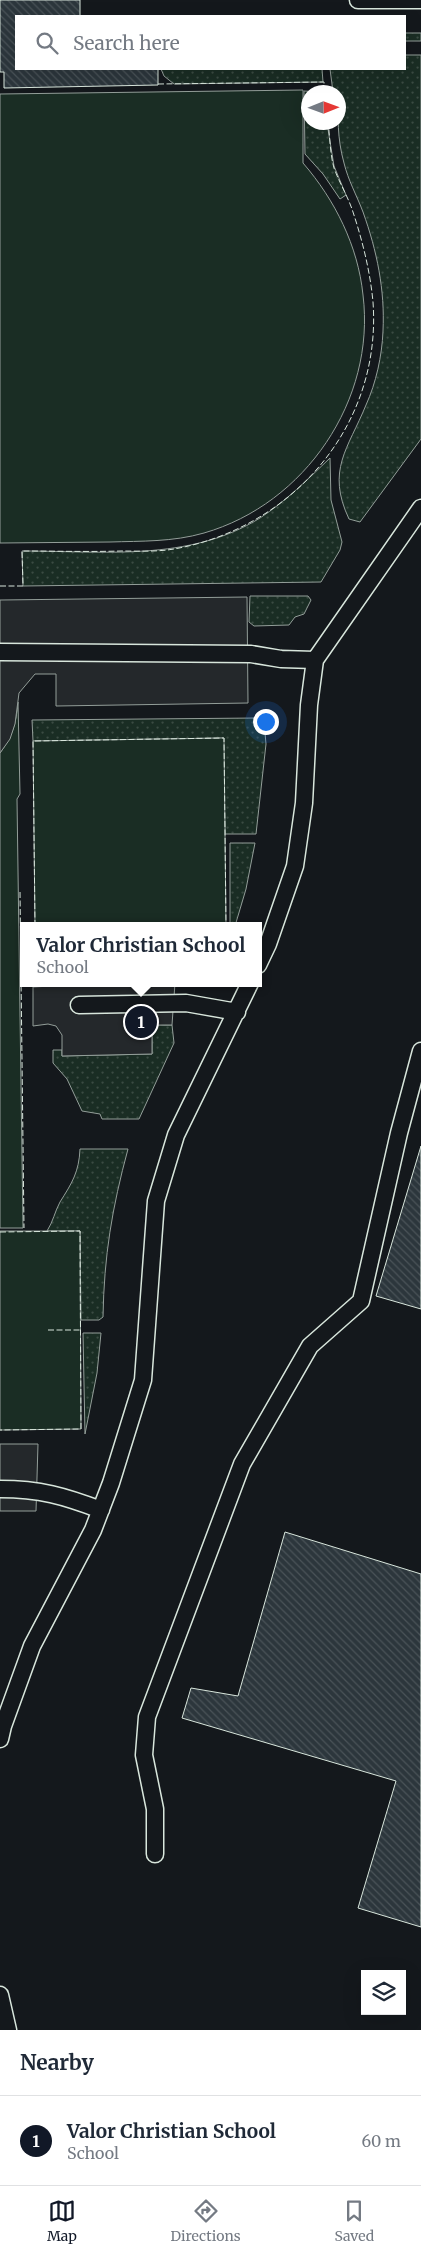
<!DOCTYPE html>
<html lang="en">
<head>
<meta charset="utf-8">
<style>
	body { margin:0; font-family:Merriweather,serif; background:#f6f6f7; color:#1f2937 }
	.controls { position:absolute; right:15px; bottom:15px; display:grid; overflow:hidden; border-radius:0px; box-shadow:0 5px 20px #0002 }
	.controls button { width:45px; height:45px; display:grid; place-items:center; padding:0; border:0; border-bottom:1px solid #e0e1e3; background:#fff; color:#1f2937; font:25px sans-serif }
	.compass { position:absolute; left:301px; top:85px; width:45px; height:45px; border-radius:50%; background:#fff; box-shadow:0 5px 20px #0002; rotate:89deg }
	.you { position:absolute; left:265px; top:721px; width:18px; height:18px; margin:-12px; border:4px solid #fff; border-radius:50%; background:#1a73e8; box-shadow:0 0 0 8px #1a73e833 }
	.badge { display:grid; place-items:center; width:32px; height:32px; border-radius:50%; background:#111827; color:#fff; font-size:16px; font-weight:700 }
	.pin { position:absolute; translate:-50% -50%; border:2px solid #fff; box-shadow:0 1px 5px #0006 }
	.popup { position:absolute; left:20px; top:922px; width:242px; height:65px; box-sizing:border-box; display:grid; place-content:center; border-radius:0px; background:#fff; filter:drop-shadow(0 1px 4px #0005); font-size:16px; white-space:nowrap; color:#747a83 }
	.popup b { font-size:19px; color:#1f2937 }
	.popup::after { content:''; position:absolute; left:50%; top:100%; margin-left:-10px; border:10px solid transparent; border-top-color:#fff }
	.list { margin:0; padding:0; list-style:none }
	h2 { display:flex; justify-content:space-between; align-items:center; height:65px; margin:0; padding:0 20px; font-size:21px }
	h2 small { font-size:16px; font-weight:400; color:#747a83 }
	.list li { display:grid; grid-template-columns:32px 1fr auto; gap:15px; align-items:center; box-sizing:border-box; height:90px; padding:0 20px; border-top:1px solid #e0e1e3 }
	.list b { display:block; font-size:19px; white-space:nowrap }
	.list p { margin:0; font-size:16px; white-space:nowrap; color:#747a83 }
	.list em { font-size:16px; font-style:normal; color:#747a83 }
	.icon { flex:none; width:28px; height:28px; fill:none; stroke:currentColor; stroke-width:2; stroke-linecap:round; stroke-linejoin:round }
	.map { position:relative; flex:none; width:421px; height:2030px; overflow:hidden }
	.search { position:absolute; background:#fff; box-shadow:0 5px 20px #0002; left:15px; right:15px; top:15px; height:55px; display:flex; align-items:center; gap:12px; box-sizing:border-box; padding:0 18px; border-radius:0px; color:#747a83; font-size:19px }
	.sheet { height:155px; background:#fff }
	nav { display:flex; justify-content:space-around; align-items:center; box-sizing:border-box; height:70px; border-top:1px solid #e0e1e3; background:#fff; font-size:14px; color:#747a83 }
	nav a { display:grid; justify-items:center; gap:2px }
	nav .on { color:#111827 }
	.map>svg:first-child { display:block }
</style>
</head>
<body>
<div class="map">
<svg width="421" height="2030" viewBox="0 0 421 2030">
	<defs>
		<pattern id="grass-dots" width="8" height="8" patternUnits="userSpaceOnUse" patternTransform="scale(1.25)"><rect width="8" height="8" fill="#1a2d24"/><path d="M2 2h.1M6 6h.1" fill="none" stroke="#3b4b43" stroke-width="1.8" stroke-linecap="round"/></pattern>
		<pattern id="building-back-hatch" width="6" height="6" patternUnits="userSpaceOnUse" patternTransform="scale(1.25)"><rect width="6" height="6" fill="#2c363c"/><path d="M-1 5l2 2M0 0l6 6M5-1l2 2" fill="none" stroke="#4a5358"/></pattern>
	</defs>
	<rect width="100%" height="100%" fill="#14181c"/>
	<path fill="url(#grass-dots)" stroke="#939e99" d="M405,33H421V41H405Z
		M405,55H421V439L360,522L349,519C326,470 348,449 366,405C376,383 382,356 383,331C385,290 377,251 363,212C357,196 348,180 344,163C337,138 338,117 338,92H333L330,69H405Z
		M161,69H322L323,82L174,84L164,76Z
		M304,91L323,92H308V122L327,123L334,166L346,195L340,199L323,174L305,154Z
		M330,458L331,500L342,542L340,550L321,582L23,586L22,551C103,551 189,562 260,518C286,501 308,479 330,458Z
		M250,596H308L311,600L304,614L295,617L289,625L254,626L249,622Z
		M258,718L264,722L266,744L256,834H225L223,738L33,741L32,720Z
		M230,843H255L246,889L235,926H230Z
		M156,1025H172L174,1043L139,1119H102L100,1114L82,1111L67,1079L53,1063V1050H62V1056L152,1054V1030Z
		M80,1149H128C112,1208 104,1256 103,1317L99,1320H81L80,1231H47C53,1222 55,1211 60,1202C72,1183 79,1172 80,1149Z
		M83,1333H101L97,1373L85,1434Z"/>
	<path fill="#1a2d24" stroke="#939e99" d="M303,90V163C335,200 358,246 363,295C376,400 305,504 204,533C173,542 141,541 110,542C73,542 37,543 0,543V94Z
		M18,702L20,794L17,799L23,1228H0V753C13,735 16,724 18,702Z
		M224,738L226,926H35L33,741Z
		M0,1231H80L81,1429L0,1430Z"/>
	<path fill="#24282b" stroke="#939e99" d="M247,597L248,703L56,706V674H35L19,693L15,724L10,739L0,753V600Z
		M57,983H175L172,1025H156L152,1030V1054L62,1056V1035L56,1026L48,1024L33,1026V987L51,986Z
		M0,1444H38L36,1511H0Z"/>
	<path fill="url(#building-back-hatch)" stroke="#d8e6dc" d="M0,0H80V16H16V69H158V85L4,88V72H0Z
		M421,1146V1309L376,1296Z
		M285,1532L421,1574V1927L358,1908L396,1781L182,1718L191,1688L238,1696Z"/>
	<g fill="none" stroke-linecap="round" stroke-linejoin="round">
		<g stroke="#d8e6dc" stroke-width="19">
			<path id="lane" d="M358,0H421
				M0,652L251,654L281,659L315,660
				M258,965L268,944L295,866L304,803L309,705L315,660L421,508
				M79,1005L186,1003L237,1012
				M0,1489C40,1489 64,1496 101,1510
				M0,1739L3,1726L32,1646L93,1530L111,1483L143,1380L156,1201L176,1135L250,983
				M155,1854V1809L144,1755L147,1717L242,1464L310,1346L361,1301L399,1133L421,1051
				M0,1995L8,2030"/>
		</g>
		<use href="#lane" stroke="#14181c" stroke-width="16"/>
		<path stroke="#d8e6dc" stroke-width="1" stroke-dasharray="6 2.5" stroke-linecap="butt" d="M158,84L324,82V92
			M0,586H23L22,551C55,551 88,552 121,551C138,551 157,552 174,549C293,528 382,425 373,302C370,270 362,239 352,209C347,195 339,182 334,168C330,154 330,137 328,122
			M20,892L24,1228
			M35,926L33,741L224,738L226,926
			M0,1232L80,1231L81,1429L0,1430
			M48,1330H81"/>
	</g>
</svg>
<div class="controls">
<button><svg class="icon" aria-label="layers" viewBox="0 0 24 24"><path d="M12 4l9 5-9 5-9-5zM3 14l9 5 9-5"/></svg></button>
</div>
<svg class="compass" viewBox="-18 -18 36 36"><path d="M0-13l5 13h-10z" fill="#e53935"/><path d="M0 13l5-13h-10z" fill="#747a83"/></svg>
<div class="you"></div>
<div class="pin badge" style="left:141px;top:1022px">1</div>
<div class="popup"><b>Valor Christian School</b>School</div>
<div class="search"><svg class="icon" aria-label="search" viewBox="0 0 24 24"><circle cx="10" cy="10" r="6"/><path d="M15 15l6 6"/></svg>Search here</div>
</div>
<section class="sheet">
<h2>Nearby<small></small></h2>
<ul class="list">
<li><span class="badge">1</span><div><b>Valor Christian School</b><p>School</p></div><em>60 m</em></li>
</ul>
</section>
<nav>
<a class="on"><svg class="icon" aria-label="map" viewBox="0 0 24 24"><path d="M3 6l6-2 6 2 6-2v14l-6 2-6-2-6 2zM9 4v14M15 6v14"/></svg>Map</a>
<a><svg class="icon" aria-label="directions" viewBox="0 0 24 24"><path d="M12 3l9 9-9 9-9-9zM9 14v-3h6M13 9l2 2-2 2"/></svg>Directions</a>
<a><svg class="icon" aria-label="saved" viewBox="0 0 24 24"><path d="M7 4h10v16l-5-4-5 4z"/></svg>Saved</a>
</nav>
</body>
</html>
